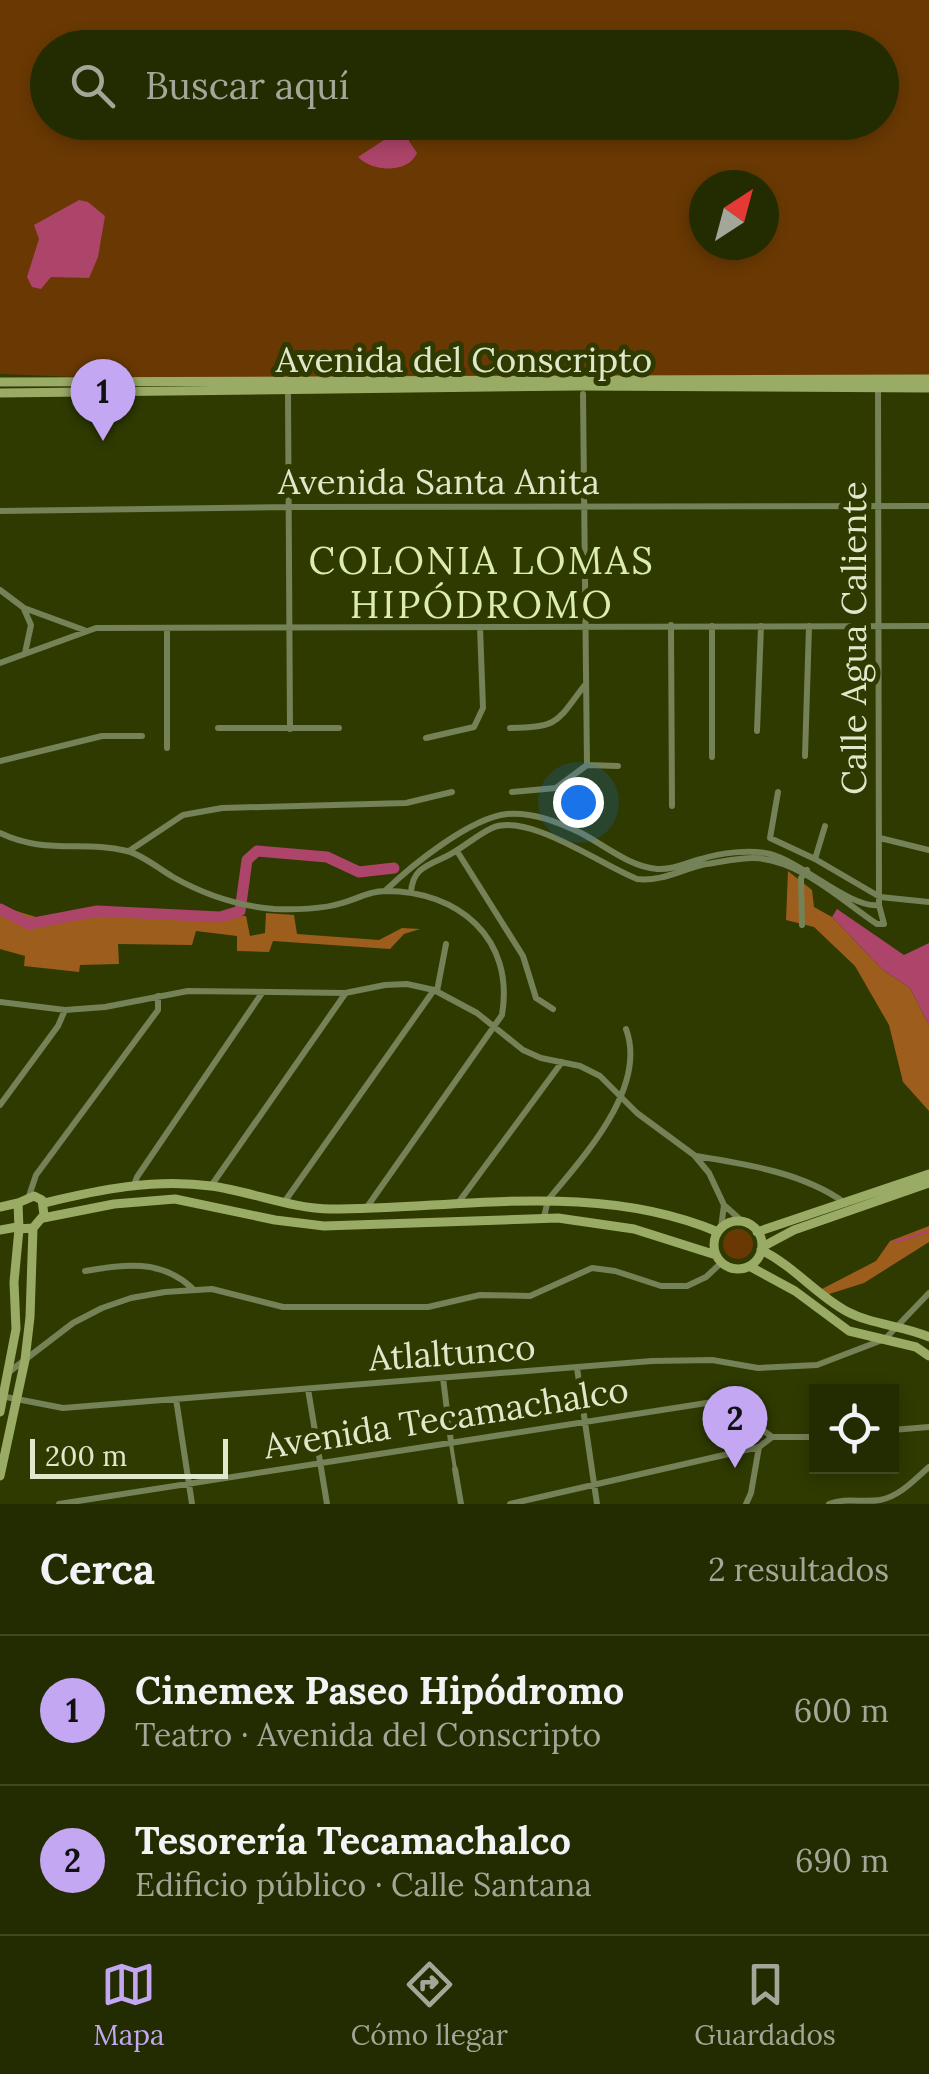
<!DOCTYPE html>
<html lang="es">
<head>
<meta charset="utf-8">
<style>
	body { margin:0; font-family:Lora,serif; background:#2b340a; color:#f1f3f6 }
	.controls { position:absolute; right:30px; bottom:30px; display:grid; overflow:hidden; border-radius:0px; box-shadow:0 5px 15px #0003 }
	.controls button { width:90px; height:90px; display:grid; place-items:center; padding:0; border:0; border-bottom:2px solid #404822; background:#232c00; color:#f1f3f6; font:50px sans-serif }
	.compass { position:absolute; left:689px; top:170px; width:90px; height:90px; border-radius:50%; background:#232c00; box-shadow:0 5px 15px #0003; rotate:36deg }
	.scale { position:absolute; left:30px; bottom:25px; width:198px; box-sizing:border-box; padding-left:10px; border:5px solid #dfe8cb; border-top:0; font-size:28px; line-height:35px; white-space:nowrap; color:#dfe8cb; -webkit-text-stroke:8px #2f3a00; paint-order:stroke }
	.you { position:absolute; left:578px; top:802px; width:35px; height:35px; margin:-25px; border:8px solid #fff; border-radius:50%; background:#1a73e8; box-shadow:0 0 0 15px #1a73e833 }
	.badge { display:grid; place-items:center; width:65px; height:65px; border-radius:50%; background:#c3a7f2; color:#111; font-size:32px; font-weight:700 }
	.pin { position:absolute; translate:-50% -82px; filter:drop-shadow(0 2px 5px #0008) }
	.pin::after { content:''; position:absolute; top:52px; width:35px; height:30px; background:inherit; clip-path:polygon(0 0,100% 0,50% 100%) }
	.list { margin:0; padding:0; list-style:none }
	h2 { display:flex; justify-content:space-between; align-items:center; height:130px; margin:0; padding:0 40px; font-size:42px }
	h2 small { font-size:32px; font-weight:400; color:#a3a799 }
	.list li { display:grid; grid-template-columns:65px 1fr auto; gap:30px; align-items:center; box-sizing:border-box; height:150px; padding:0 40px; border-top:2px solid #404822 }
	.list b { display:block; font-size:38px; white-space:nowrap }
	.list p { margin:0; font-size:32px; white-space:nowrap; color:#a3a799 }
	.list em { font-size:32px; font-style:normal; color:#a3a799 }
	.icon { flex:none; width:55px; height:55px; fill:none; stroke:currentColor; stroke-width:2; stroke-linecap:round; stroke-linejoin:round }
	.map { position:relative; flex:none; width:929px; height:1504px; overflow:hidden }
	.search { position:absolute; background:#232c00; box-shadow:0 5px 15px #0003; left:30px; right:30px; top:30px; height:110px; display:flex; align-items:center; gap:25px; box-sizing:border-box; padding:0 35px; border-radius:55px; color:#a3a799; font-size:38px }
	.sheet { height:430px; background:#232c00 }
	nav { display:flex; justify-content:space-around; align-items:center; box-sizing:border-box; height:140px; border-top:2px solid #404822; background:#232c00; font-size:28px; color:#a3a799 }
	nav a { display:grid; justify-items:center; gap:5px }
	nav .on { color:#c3a7f2 }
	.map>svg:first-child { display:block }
</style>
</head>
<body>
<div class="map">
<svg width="929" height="1504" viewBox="0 0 929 1504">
	<rect width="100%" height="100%" fill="#2f3a00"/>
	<path fill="#6a3903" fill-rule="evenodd" d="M0,0H929V375L103,378L0,374ZM48,48H882V122H48ZM704,185H764V245H704Z
		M723 1244a15 15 0 1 1 30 0a15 15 0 1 1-30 0Z"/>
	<path fill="#9d5d1c" d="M788,871L812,890L814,907L832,917L883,970L910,988L929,1025V1111L903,1082L889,1025L855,966L814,927L786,920Z
		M0,906L46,920L98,909L198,917L246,916L250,936L265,933L266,913L294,915L297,934L379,940L402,928L420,929L404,934L390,949L273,941L269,952L237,951V936L196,931L192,945L118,944L119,964L80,965L79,972L24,966L25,956L0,949Z
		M929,1226V1242L864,1283L826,1295L820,1290L876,1261L890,1241Z"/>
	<path fill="#ad446a" d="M387,123H406L409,141L417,153C408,174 372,172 358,157L387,138Z
		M79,200L88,202L105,216L98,257L89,278L51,277L41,289L32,287L27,277L39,239L34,225Z
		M837,909L904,955L929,943V1025L910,988L883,970L832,917Z"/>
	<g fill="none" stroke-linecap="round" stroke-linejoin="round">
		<path stroke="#ad446a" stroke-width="2.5" d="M895,1242L929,1231"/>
		<path stroke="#ad446a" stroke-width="11" d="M0,909L29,924L97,911L220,917L240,911L247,860L257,851L327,857L359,872L394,868"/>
		<path stroke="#758156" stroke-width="4" d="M451,1444L455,1469"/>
		<path stroke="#758156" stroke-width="6" d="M583,394L587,765
			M288,395L290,729
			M0,511L288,507L929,506
			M0,590L24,608L84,630
			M24,609L31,625L25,653
			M671,625L672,806
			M167,630V748
			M0,663L96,628L929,626
			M218,728H339
			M510,728C559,727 556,723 584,686
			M757,731L761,626
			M426,738L474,727L483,708L480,627
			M805,756L809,626
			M712,757V626
			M0,761L102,736H142
			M587,765L618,766
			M512,792L556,788L587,765
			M778,792L770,838L815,859L880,897L929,902
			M0,833C45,855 84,840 127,851C143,855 159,869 173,877C205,895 238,906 274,909C294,910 324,909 342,903C358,899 368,891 386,891C458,891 515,938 502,1015L367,1207
			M880,838L929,850
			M129,851L183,815L222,808L406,803L452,792
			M457,851L523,956L536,998L553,1009
			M815,859L825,826
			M385,891C412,865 470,818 507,814C533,812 558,822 581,833C604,845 630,867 657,869C673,870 686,863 701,859C720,853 750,849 770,854C803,863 851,909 879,905
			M411,893C412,870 425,866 445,857C462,849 475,836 492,828C528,812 601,865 637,879C662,882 682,869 706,864C721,862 738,858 753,858C799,859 841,900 877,924H884L879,905L878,384
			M802,925L801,878L807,870
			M437,991L446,944
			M0,1002L65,1010L105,1007L188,991L345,993L385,985L407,984L434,990L477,1013L523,1050L541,1058L580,1066L600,1076L637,1113L694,1155L709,1173L724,1205L721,1228
			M0,1105L58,1026L65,1010
			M696,1156C746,1164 804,1173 845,1203
			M134,1185L137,1177L262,993
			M211,1186L345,994
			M29,1196L36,1175L158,1010V996
			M285,1201L434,990
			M458,1203L562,1062
			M724,1205L743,1222
			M544,1217L548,1200C583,1157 648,1088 626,1029
			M85,1271C124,1264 161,1259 192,1288
			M577,1368L597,1504
			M9,1372L73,1323L102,1308L131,1298L165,1292L212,1289L283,1307H428L480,1295L530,1296L592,1268L615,1271L661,1286H687L706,1277L721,1263
			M443,1378L451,1442
			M308,1389L327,1504
			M1,1396L63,1408L652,1361L712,1360L758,1368L817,1365L885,1339L929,1293
			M176,1399L192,1504
			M892,1430L929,1427
			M772,1437H816
			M455,1469L461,1504
			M59,1504L713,1402L736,1410L772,1437
			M510,1504L759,1447L772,1437
			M746,1504L751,1493L759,1447
			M829,1504C846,1497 862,1503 880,1500C900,1496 914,1480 929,1467"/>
		<path stroke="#99ab65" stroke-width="9" d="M0,382L929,379
			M0,393L579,386L929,388
			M34,1196L42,1200L44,1215L33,1228L19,1229L18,1203Z
			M44,1203C98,1190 155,1178 211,1186C249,1191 293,1209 331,1209C458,1209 596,1180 718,1232
			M0,1207L18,1203
			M43,1218L114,1204L175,1199L275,1220L324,1226L558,1218L634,1229L716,1255
			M714 1245a24 24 0 1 1 48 0a24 24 0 1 1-48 0Z
			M0,1230L17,1227
			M757,1232L929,1174
			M762,1247L794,1230L929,1183
			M761,1250C793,1265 815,1294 846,1311C872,1325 902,1325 929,1337
			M749,1266L795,1291L849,1331L916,1347L929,1356
			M0,1412L16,1329L14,1282L19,1229
			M0,1476L25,1360L30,1317L33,1228"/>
	</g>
	<g text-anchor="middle" stroke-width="10" stroke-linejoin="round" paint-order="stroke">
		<g font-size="35" fill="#dfe8cb" stroke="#2f3a00">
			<text x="464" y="372">Avenida del Conscripto</text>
			<text x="439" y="494">Avenida Santa Anita</text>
			<text transform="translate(854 638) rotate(-90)" y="12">Calle Agua Caliente</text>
			<text transform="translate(452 1353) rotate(-4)" y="12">Atlaltunco</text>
			<text transform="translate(446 1418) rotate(-9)" y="12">Avenida Tecamachalco</text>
		</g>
		<g font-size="38" letter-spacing="2.5" fill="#dcedb0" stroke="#2f3a00">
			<text x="482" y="574">COLONIA LOMAS<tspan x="482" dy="44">HIPÓDROMO</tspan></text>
		</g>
	</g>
</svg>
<div class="controls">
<button><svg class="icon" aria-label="locate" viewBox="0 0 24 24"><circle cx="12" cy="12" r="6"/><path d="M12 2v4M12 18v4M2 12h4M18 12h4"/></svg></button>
</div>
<svg class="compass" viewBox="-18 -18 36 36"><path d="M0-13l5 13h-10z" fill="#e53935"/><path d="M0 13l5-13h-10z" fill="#a3a799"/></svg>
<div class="scale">200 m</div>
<div class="you"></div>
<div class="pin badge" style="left:103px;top:441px">1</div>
<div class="pin badge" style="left:735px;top:1468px">2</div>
<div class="search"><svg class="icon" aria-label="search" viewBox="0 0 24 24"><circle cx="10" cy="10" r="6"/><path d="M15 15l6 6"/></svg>Buscar aquí</div>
</div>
<section class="sheet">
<h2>Cerca<small>2 resultados</small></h2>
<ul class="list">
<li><span class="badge">1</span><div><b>Cinemex Paseo Hipódromo</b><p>Teatro · Avenida del Conscripto</p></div><em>600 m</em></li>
<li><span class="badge">2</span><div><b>Tesorería Tecamachalco</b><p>Edificio público · Calle Santana</p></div><em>690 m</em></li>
</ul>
</section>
<nav>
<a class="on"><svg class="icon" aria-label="map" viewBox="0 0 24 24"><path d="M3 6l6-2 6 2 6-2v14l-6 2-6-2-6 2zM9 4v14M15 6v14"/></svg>Mapa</a>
<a><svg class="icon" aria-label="directions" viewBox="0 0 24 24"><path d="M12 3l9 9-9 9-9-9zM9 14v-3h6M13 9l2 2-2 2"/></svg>Cómo llegar</a>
<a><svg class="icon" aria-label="saved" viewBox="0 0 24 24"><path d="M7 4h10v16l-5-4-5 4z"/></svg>Guardados</a>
</nav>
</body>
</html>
